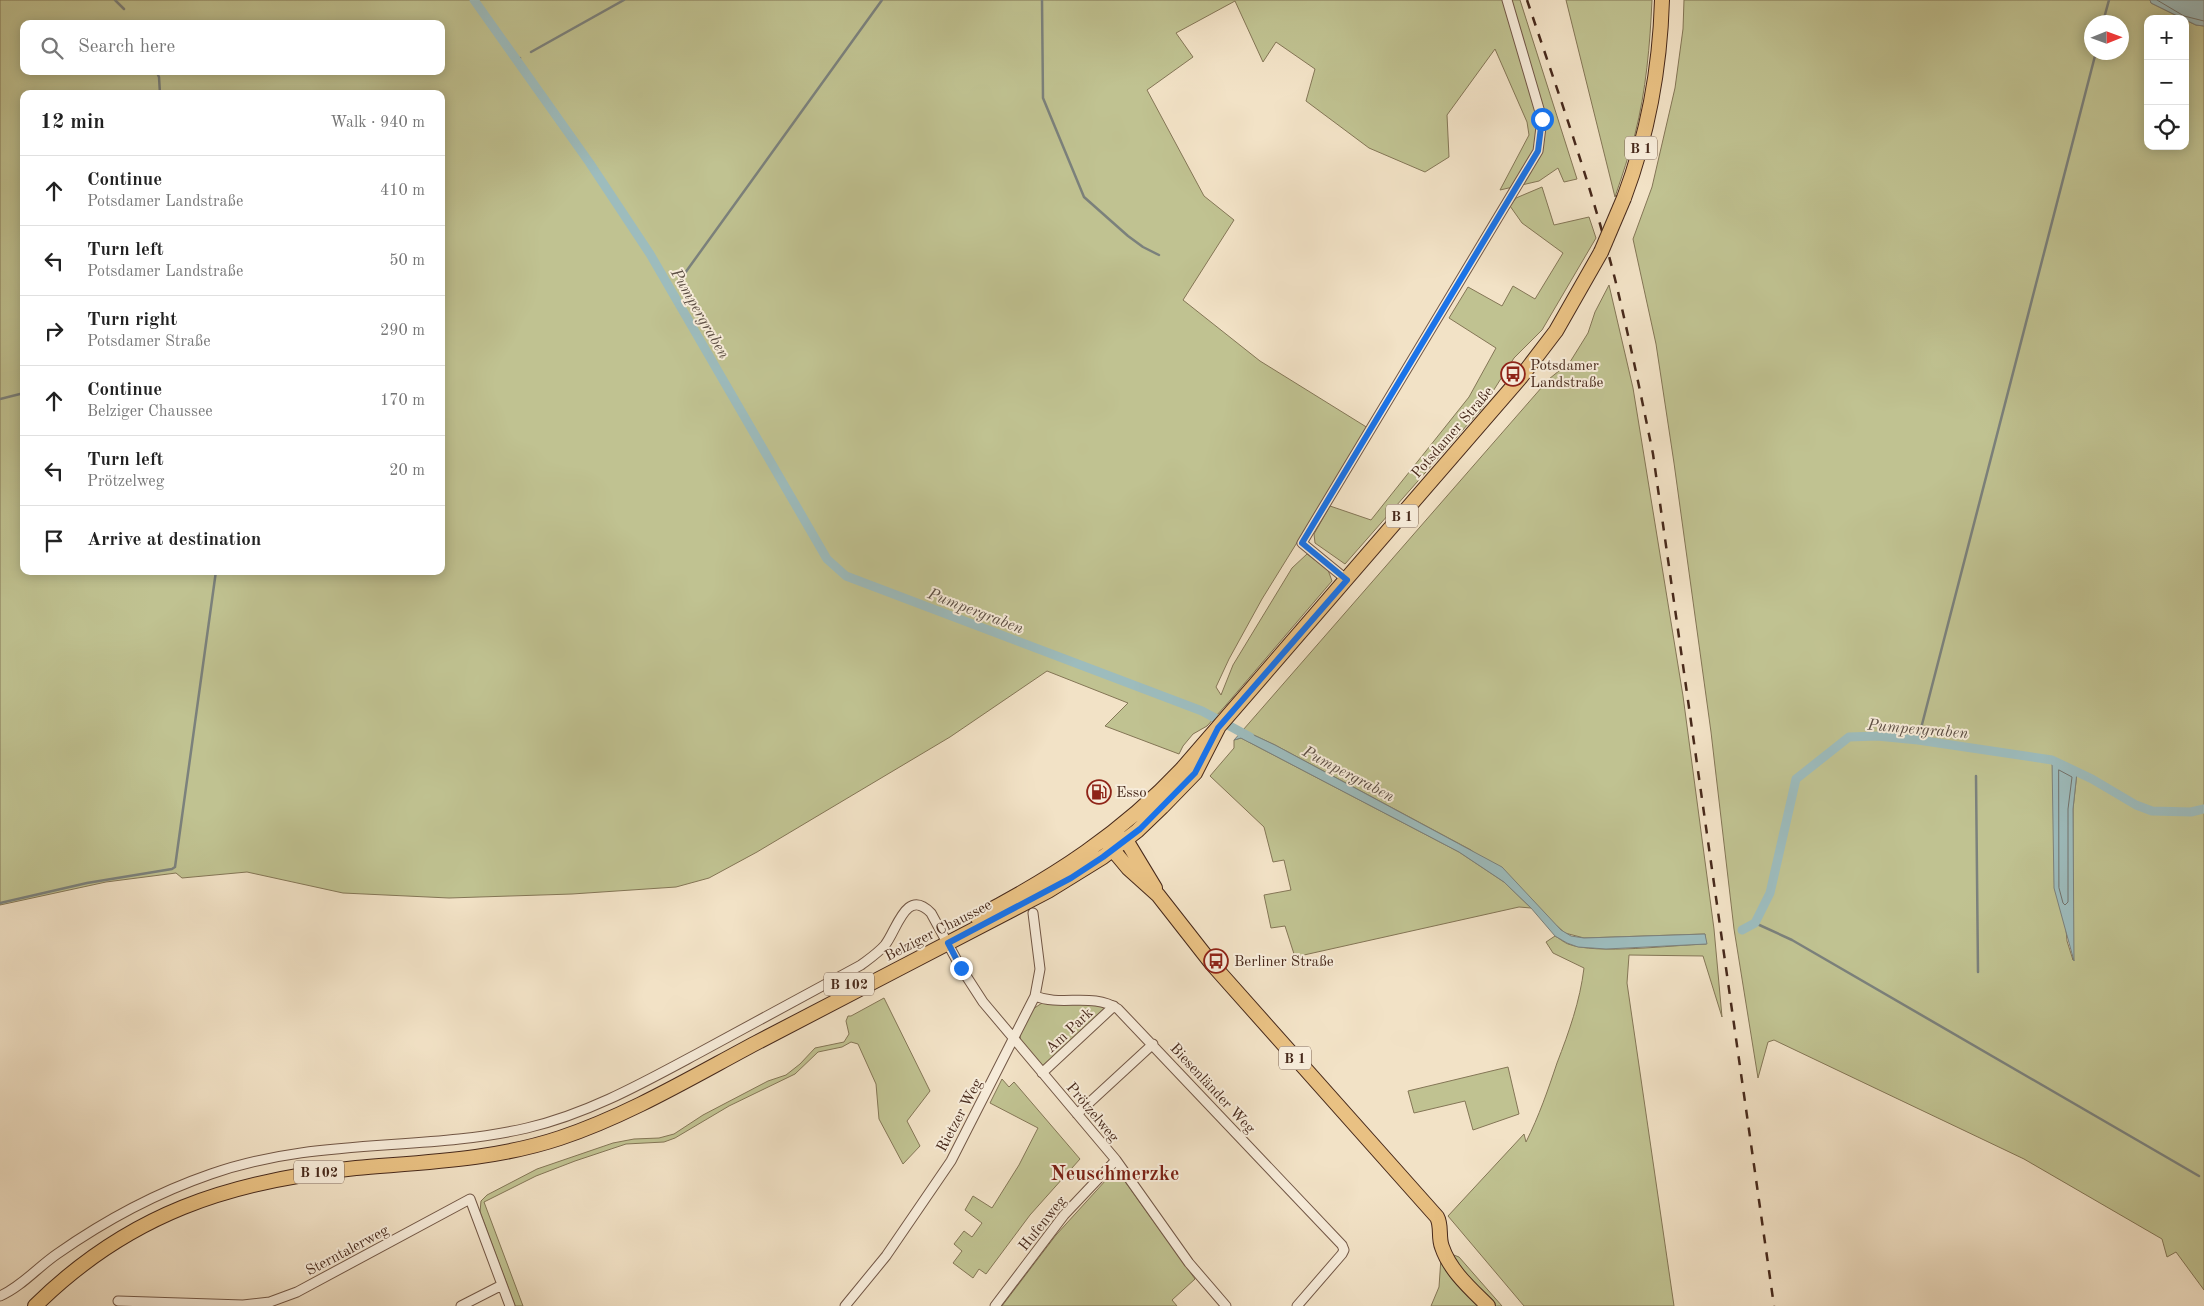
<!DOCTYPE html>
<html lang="en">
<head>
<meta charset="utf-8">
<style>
	body { margin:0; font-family:"Old Standard TT",serif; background:#f2f2f2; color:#222 }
	.controls { position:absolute; right:15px; top:15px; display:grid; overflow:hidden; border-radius:10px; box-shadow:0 2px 12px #0003 }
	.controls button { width:45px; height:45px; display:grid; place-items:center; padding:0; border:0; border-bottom:1px solid #e0e0e0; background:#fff; color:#222; font:25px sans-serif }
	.compass { position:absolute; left:2084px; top:15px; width:45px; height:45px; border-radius:50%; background:#fff; box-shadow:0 2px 12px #0003; rotate:89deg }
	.stop { position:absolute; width:15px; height:15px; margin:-11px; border:4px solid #1a73e8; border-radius:50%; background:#fff }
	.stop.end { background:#1a73e8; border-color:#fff; box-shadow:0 1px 5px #0008 }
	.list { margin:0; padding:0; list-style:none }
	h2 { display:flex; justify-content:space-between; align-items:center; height:65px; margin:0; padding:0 20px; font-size:21px }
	h2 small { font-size:16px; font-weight:400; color:#767676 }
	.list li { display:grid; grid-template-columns:32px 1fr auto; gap:15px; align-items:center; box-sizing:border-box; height:70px; padding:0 20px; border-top:1px solid #e0e0e0 }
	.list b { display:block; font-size:19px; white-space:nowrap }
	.list p { margin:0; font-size:16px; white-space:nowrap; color:#767676 }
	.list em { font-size:16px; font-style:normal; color:#767676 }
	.icon { flex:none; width:28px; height:28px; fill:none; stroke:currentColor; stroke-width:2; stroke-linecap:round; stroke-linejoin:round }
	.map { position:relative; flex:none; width:2204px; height:1306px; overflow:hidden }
	.search { position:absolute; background:#fff; box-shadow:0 2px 12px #0003; left:20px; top:20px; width:425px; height:55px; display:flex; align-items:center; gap:12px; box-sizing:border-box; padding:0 18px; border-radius:10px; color:#767676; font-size:19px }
	.panel { position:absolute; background:#fff; box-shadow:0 2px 12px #0003; left:20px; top:90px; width:425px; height:485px; border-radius:10px }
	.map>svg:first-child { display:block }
</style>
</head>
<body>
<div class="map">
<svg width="2204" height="1306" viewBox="0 0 2204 1306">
	<rect width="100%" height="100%" fill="#f2e2c6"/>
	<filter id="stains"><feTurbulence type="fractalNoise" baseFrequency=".004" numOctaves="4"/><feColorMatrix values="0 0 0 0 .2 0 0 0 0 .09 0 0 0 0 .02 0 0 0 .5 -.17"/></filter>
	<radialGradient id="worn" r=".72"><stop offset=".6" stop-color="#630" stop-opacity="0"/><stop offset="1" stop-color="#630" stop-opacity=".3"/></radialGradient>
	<path fill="#c0c291" stroke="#847656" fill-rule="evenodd" d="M0,0H1520L1577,179L1564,182L1558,168L1539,181L1500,190L1529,135L1527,122L1495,49L1447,115L1449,157L1425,172L1369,148L1306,101L1315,69L1276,42L1263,62L1235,1L1176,33L1193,57L1147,90L1204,196L1234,220L1183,300L1260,361L1368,428L1262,599L1229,659L1216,687L1221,695L1233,665L1292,568L1307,554L1328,570L1332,581L1226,705L1207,726L1193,734L1183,746L1179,754L1105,726L1128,703L1047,671L950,737L757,852L709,878L676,887L572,894L449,898L343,893L247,872L182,878L176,873L106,882L0,905ZM24,24H441V71H24ZM24,94H441V571H24Z
		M1566,0H1652C1650,45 1646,91 1635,134C1629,155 1622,176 1615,197Z
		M1684,0H2150L2151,3L2183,19H2148V146H2185V20L2196,25L2204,26V1290L2176,1252L2167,1257L2162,1239L2024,1159L1774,1040L1768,1042L1758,1078L1734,929L1711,732L1674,463L1656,344L1633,239L1652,187L1675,88L1683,29ZM2092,22H2122V52H2092ZM2052,760L2077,772L2073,809V960L2067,941Z
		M1542,187L1554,225L1589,217L1596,238L1542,330L1514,358L1483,407L1345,564L1315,543L1314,534L1330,506L1371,520L1469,397L1496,348L1449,318L1468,287L1502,306L1513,286L1535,299L1563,253L1522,223L1510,206L1516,198Z
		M1609,285L1633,388L1683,696L1714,929L1722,1017L1703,956L1629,955L1627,983L1674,1306H1524L1448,1216L1524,1134L1526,1142C1539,1116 1548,1090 1557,1063C1569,1032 1580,1001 1584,968L1553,953L1546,942L1555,936C1559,938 1563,942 1568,944C1597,955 1672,945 1706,944L1705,934L1584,938L1565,933L1471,850L1275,745L1243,730L1549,379L1570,362L1588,333L1595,312Z
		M1241,738L1459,852L1504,882L1531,908L1519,907L1295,957L1285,926L1271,928L1264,895L1291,890L1284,860L1273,862L1264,827L1210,776L1234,748V740Z
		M884,998L930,1091L907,1121L920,1146L903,1164L879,1119L876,1084L858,1044L851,1042L842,1047L818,1052L795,1074L729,1106L675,1138L664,1142L626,1144L575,1161L536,1176L484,1202L523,1306H515L480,1212L481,1201L487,1195L537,1169L613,1143L634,1139L659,1138L674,1134L703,1115L768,1081L786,1075L800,1064L815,1048L844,1042L849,1034L846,1021L848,1016H851Z
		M1042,1003H1095L1107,1008L1043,1070L1021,1044L1020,1035L1033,1009Z
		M1508,1067L1519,1114L1473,1130L1465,1101L1414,1113L1408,1091Z
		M1002,1079L1009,1087L1014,1082L1080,1159L1030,1215L986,1274L979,1269L973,1278L953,1263L962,1251L954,1244L964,1231L972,1237L982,1223L965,1210L973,1196L992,1208L1019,1165L1038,1128L990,1103Z
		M1116,1169L1195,1279L1172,1300L1177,1306H1002L1056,1235Z
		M1451,1254L1459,1257L1502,1306H1431L1439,1287L1441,1258Z"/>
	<path fill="#9dbcbd" stroke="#7b817c" d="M2150,0H2204V26L2196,25L2151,3Z
		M1243,730L1275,745L1502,867L1561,930L1571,936L1584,938L1705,934L1707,944L1606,949L1578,947L1567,943L1555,936L1531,908L1504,882L1459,852L1241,738L1234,740Z
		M2052,760L2077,772L2073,809L2074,961L2054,888Z"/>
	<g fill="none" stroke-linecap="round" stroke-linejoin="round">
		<path stroke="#72726c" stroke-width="1" d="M2157,0L2184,16L2204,21
			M2059,770L2072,777L2068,809V902L2065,905L2063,903L2059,888Z"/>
		<path stroke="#7b817c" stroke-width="2.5" d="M115,0L124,9
			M1042,0L1043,98L1084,197L1128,236L1143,247L1159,255
			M2103,22L2109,0
			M531,52L624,0
			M516,61L520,58
			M156,71L159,77L160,94
			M685,273L882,0
			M0,399L24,393
			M1918,740L2096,52
			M1976,776L1978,972
			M0,903L87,883L172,869L175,867L216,571
			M1755,923L1792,940L2199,1176"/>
		<path stroke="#9dbcbd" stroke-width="9" d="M474,0L589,162L650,254L827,559L846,576L1202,711L1250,737
			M1742,930L1755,923L1770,893L1796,779L1849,737L1877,736L1918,740L2052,760L2092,779L2136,805L2152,811L2191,812L2204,809"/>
		<g stroke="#725746" stroke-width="11">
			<path id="minor" d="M1347,580L1302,543L1538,151L1542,119L1507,0
				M1035,996C1062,1007 1092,992 1118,1009L1342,1245L1344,1250L1342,1254L1297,1306
				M1042,1073L1114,1006
				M1077,1114L1153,1044
				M0,1296C21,1287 38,1267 57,1254C104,1221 156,1193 211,1174C316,1137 422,1152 527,1128C587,1114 641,1084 695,1055C751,1025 806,995 861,965C869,959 878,953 885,945C897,930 906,887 931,913L961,968L983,1002L1116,1160L1189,1263L1226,1306
				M118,1301L243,1305L270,1302L297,1292L470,1199L510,1306
				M461,1306L502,1285
				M845,1306L886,1256L951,1161L1035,996L1040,969L1033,913
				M995,1306L1064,1215L1116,1160"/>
		</g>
		<g stroke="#47291b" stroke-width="16">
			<path id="primary" d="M1624,198C1648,134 1660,69 1662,0
				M1117,836L1126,840L1155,888
				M1108,844L1128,868L1158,895L1212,964L1437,1217C1442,1226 1438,1237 1442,1247C1450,1271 1471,1289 1488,1306
				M977,917C1054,877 1122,833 1182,769L1521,377L1556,331L1601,252
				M35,1306C128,1214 229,1181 356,1168C425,1162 494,1160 560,1138C629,1115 692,1077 756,1043C853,992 951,942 1048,891L1103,857L1137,831L1162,807L1195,773L1218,728"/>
		</g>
		<use href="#minor" stroke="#f7ecda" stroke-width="9"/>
		<use href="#primary" stroke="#e9c183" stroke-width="14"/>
		<path stroke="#47291b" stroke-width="2.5" stroke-dasharray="9 9" stroke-linecap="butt" d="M1527,0C1558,92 1591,185 1615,279C1629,337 1641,395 1653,454L1774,1306"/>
		<g stroke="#47291b" stroke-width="16" stroke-linecap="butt">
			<path id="primary-bridge" d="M1601,252L1624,198"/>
		</g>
		<use href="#primary-bridge" stroke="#e9c183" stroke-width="14"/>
	</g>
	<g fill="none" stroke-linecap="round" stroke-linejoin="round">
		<path stroke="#1a73e8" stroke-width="6" d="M961,968L948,943L1071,878L1103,857L1140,829L1195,773L1218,728L1347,580L1302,543L1538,151L1542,119"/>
	</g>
	<defs>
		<g id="bus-ring" transform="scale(1.25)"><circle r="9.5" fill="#f7ecda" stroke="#8f2418" stroke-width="1.5"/><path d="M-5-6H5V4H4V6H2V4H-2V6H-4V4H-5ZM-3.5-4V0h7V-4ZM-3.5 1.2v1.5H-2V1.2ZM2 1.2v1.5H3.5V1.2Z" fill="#8f2418"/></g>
		<g id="fuel-ring" transform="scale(1.25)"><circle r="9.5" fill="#f7ecda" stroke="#8f2418" stroke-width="1.5"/><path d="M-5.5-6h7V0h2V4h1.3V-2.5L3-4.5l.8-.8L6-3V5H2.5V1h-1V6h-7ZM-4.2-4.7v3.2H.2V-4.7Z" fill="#8f2418"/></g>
	</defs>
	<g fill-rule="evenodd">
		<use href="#bus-ring" x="1513" y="374"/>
		<use href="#fuel-ring" x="1099" y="792"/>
		<use href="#bus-ring" x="1216" y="961"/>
	</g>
	<g text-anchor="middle" stroke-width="4" stroke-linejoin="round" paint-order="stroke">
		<g fill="#f7ecda" stroke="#7c6454" stroke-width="1">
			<rect x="1625" y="136.5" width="32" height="23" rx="4"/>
			<rect x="1386" y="504.5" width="32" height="23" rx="4"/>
			<rect x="824" y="972.5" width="50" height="23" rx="4"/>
			<rect x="1279" y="1046.5" width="32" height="23" rx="4"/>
			<rect x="294" y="1160.5" width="50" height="23" rx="4"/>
		</g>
		<g font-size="14" font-weight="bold" fill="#47291b">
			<text x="1641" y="153">B 1</text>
			<text x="1402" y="521">B 1</text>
			<text x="849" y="989">B 102</text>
			<text x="1295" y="1063">B 1</text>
			<text x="319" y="1177">B 102</text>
		</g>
		<g font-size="15" fill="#47291b" stroke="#f7ecda" text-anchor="start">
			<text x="1530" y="370">Potsdamer<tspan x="1530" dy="17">Landstraße</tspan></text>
			<text x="1116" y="797">Esso</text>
			<text x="1234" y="966">Berliner Straße</text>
		</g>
		<g font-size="15" fill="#47291b" stroke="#f7ecda">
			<text transform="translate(1452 432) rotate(-49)" y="5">Potsdamer Straße</text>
			<text transform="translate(938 930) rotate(-27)" y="5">Belziger Chaussee</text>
			<text transform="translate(1069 1030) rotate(-43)" y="5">Am Park</text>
			<text transform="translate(1213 1088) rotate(47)" y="5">Biesenländer Weg</text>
			<text transform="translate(1093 1112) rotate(50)" y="5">Prötzelweg</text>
			<text transform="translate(959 1115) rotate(-62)" y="5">Rietzer Weg</text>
			<text transform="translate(1042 1223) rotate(-51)" y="5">Hufenweg</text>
			<text transform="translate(347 1250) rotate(-28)" y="5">Sterntalerweg</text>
		</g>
		<g font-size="16" font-style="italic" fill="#5c4e44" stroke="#f7ecda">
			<text transform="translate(701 313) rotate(60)" y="6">Pumpergraben</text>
			<text transform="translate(976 610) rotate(21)" y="6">Pumpergraben</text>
			<text transform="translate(1918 728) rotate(5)" y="6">Pumpergraben</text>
			<text transform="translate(1349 773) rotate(28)" y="6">Pumpergraben</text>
		</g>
		<g font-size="20" font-weight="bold" fill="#7a1f14" stroke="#f7ecda">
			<text x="1115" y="1180">Neuschmerzke</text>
		</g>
	</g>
	<rect width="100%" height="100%" filter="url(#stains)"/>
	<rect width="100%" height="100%" fill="url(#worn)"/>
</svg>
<div class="controls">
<button>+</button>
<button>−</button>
<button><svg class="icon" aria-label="locate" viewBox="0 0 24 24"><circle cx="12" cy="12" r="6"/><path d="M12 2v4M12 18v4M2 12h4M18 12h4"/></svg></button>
</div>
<svg class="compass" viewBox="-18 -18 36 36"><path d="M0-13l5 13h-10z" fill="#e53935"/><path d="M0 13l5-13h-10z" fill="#767676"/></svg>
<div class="stop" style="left:1542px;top:119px"></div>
<div class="stop end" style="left:961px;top:968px"></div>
<div class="search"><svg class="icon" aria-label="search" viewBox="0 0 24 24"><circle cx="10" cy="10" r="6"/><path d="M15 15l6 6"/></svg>Search here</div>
<section class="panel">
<h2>12 min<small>Walk · 940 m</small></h2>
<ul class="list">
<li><svg class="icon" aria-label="ahead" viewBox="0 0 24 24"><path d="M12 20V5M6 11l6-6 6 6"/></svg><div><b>Continue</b><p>Potsdamer Landstraße</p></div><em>410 m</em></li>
<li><svg class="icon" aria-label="left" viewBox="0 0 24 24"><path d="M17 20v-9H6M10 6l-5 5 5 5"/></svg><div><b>Turn left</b><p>Potsdamer Landstraße</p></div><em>50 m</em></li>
<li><svg class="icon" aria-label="right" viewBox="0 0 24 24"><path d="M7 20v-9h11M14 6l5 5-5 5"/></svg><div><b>Turn right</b><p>Potsdamer Straße</p></div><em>290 m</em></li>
<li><svg class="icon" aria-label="ahead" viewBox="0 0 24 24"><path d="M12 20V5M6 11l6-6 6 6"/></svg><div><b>Continue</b><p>Belziger Chaussee</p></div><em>170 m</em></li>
<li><svg class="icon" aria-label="left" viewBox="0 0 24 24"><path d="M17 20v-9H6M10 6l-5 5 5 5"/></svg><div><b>Turn left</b><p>Prötzelweg</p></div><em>20 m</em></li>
<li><svg class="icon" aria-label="arrive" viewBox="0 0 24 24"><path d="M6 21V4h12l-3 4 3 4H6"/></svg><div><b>Arrive at destination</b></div></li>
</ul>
</section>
</div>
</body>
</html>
